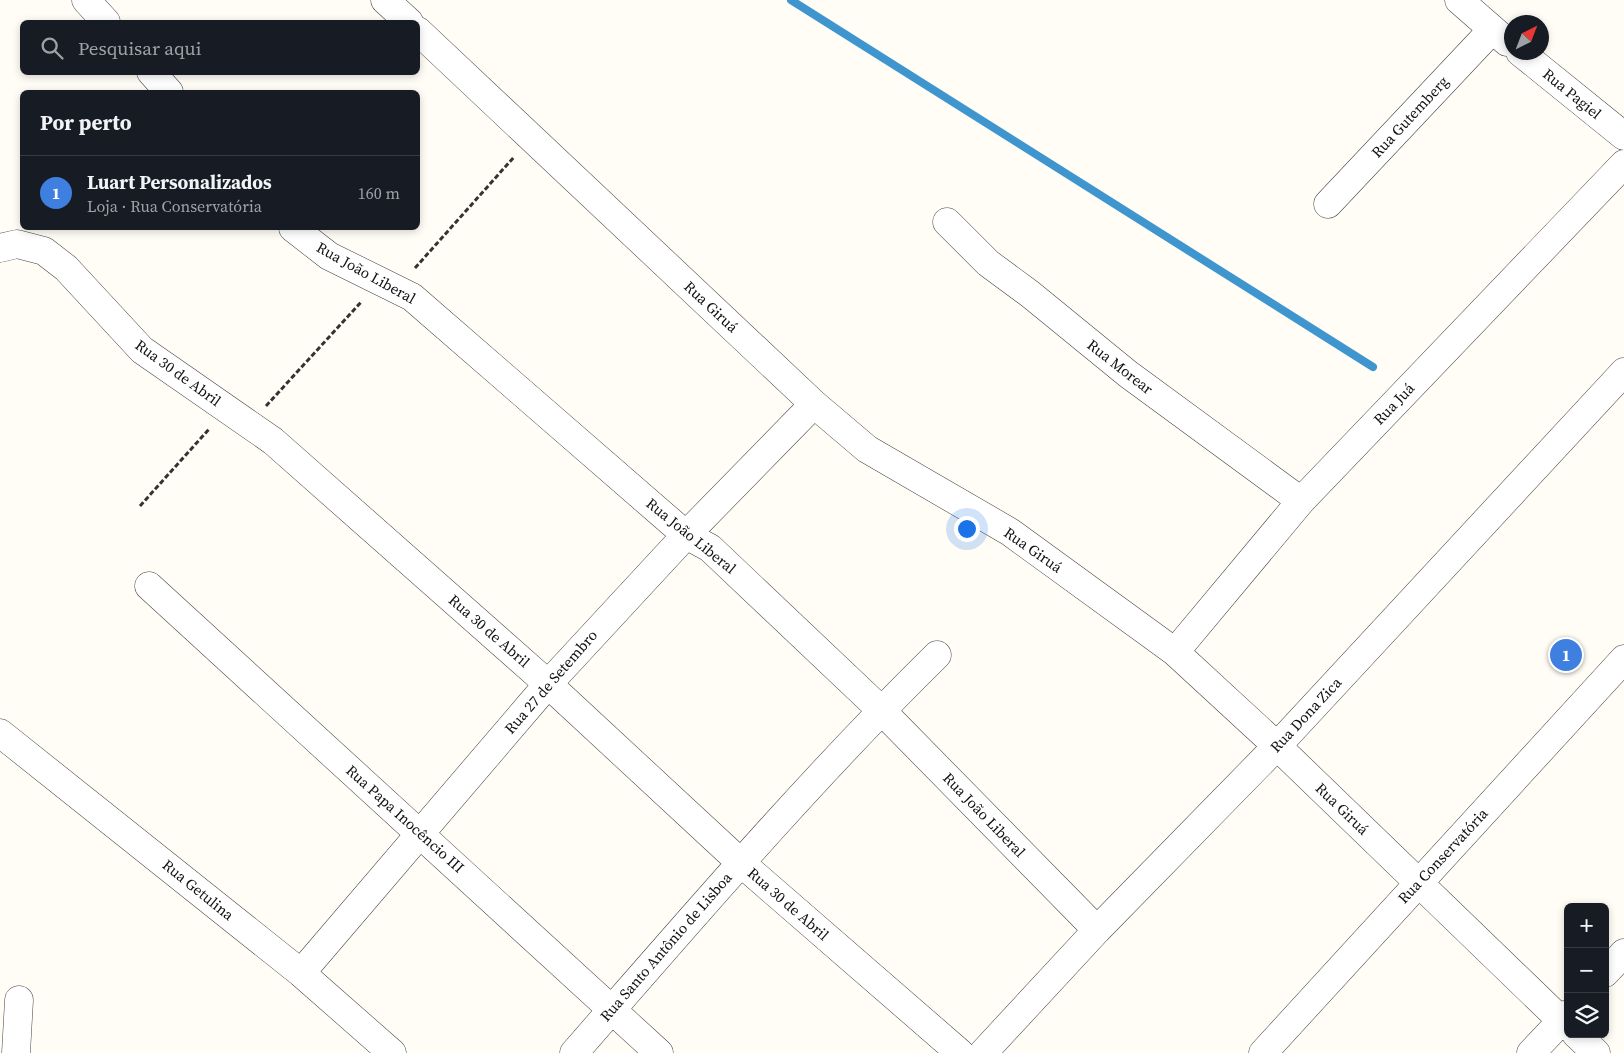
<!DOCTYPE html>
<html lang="pt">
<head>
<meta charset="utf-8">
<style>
	body { margin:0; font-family:"Source Serif 4",serif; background:#242831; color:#f1f3f6 }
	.controls { position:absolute; right:15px; bottom:15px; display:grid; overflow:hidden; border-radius:8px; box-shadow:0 2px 8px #0003 }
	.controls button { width:45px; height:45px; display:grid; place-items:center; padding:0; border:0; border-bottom:1px solid #363941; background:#171b24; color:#f1f3f6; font:25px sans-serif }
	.compass { position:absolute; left:1504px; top:15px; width:45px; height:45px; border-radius:50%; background:#171b24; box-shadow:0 2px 8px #0003; rotate:42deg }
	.you { position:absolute; left:966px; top:528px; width:18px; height:18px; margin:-12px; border:4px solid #fff; border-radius:50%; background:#1a73e8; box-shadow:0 0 0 8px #1a73e833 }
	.badge { display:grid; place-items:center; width:32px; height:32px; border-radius:50%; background:#db2777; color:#fff; font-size:16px; font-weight:700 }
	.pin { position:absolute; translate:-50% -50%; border:2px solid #fff; box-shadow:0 1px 5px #0006 }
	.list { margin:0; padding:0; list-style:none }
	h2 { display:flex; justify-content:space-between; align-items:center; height:65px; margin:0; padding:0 20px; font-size:21px }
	h2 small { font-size:16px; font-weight:400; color:#9ea1a6 }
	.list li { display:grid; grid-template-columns:32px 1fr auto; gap:15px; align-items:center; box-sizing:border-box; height:75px; padding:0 20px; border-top:1px solid #363941 }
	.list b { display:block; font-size:19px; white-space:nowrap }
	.list p { margin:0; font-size:16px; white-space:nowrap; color:#9ea1a6 }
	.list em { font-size:16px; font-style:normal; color:#9ea1a6 }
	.icon { flex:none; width:28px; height:28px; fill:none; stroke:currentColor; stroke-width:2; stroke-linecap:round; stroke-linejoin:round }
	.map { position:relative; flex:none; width:1624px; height:1053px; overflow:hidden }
	.search { position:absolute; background:#171b24; box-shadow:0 2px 8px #0003; left:20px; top:20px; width:400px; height:55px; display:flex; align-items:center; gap:12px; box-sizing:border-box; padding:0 18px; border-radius:8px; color:#9ea1a6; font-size:19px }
	.panel { position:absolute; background:#171b24; box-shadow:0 2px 8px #0003; left:20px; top:90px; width:400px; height:140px; border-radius:8px }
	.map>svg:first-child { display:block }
</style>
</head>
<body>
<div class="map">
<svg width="1624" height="1053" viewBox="0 0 1624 1053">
	<rect width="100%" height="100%" fill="#fffdf5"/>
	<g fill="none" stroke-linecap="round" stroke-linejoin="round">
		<path stroke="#3f96cf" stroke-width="8" d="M791,0L1373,367"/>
		<g stroke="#444" stroke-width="29">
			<path id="street" d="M86,0L106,22
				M385,0L409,22
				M1459,0L1507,42
				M418,31L814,404L867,449L1010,532L1175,652L1277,746L1568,1027
				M1520,52L1624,136
				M151,72L169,92
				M1328,204L1492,30
				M947,222L988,263L1030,294L1128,374L1301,501
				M293,228L329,256L412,297L686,535L710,548L881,710L1097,930
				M0,248L17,244L44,251L66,268L142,350L273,441L548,684L740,862L960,1053
				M149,586L659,1053
				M1175,652L1301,501L1624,164
				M0,733L301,973L392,1053
				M301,973L548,684L686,535L814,404
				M1605,973L1624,953
				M1576,1034L1596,1053
				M16,1053L19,1000
				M574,1053C692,918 809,781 937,655
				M983,1053L1097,930L1277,746L1624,372
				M1263,1053L1624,659
				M1531,1053L1568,1014"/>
		</g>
		<path stroke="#333" stroke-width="3" stroke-dasharray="5 2.5" stroke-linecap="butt" d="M415,268L514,157
			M266,406L362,301
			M140,506L210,428"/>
		<use href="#street" stroke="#fff" stroke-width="28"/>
	</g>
	<g text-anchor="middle" stroke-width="5" stroke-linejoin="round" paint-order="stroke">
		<g font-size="15" fill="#111" stroke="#fff">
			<text transform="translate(1572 94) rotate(39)" y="5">Rua Pagiel</text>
			<text transform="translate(1410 117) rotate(-47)" y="5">Rua Gutemberg</text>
			<text transform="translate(366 273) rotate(29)" y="5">Rua João Liberal</text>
			<text transform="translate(711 307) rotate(43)" y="5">Rua Giruá</text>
			<text transform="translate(1120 367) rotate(38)" y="5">Rua Morear</text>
			<text transform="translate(178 373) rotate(36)" y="5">Rua 30 de Abril</text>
			<text transform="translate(1394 404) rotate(-46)" y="5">Rua Juá</text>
			<text transform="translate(691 536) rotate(39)" y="5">Rua João Liberal</text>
			<text transform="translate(1033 550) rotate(35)" y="5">Rua Giruá</text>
			<text transform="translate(489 631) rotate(41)" y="5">Rua 30 de Abril</text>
			<text transform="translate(551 682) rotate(-49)" y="5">Rua 27 de Setembro</text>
			<text transform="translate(1306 715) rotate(-47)" y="5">Rua Dona Zica</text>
			<text transform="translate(1342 809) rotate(44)" y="5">Rua Giruá</text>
			<text transform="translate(984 815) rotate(46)" y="5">Rua João Liberal</text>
			<text transform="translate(405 819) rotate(42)" y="5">Rua Papa Inocêncio III</text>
			<text transform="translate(1443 856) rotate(-47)" y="5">Rua Conservatória</text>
			<text transform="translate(198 890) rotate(39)" y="5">Rua Getulina</text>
			<text transform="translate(788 904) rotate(41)" y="5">Rua 30 de Abril</text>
			<text transform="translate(666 947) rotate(-49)" y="5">Rua Santo Antônio de Lisboa</text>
		</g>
	</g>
</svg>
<div class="controls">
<button>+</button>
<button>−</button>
<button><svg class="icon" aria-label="layers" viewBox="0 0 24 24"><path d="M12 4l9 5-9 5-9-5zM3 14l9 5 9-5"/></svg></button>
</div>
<svg class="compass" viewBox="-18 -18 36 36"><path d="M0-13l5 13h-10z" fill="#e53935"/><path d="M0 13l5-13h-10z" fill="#9ea1a6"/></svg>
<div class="you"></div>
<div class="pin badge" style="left:1566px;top:655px;background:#3f7fe0">1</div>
<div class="search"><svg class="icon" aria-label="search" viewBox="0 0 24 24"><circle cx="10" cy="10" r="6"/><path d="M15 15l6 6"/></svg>Pesquisar aqui</div>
<section class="panel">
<h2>Por perto<small></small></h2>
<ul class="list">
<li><span class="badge" style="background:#3f7fe0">1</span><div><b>Luart Personalizados</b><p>Loja · Rua Conservatória</p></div><em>160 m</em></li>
</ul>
</section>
</div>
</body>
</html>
